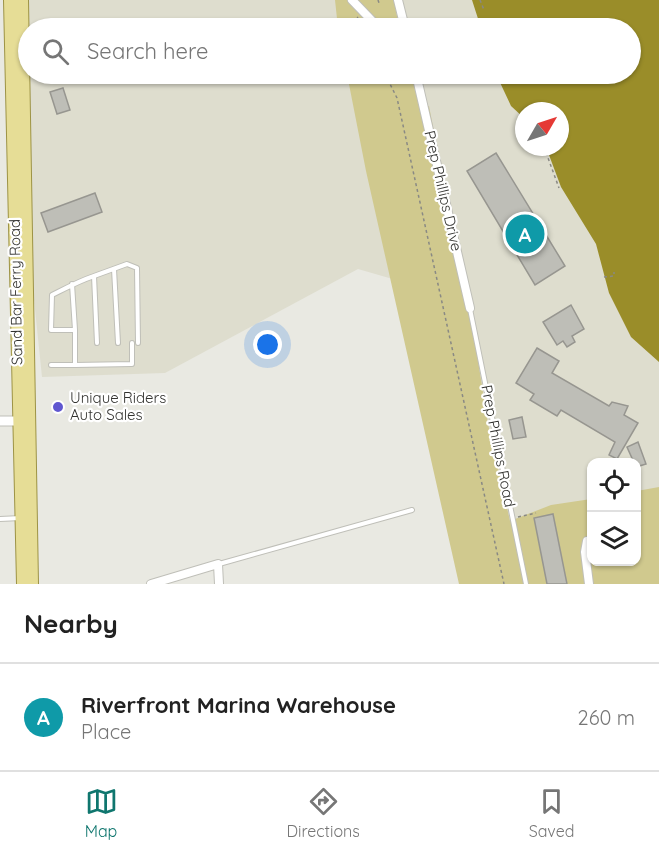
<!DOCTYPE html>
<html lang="en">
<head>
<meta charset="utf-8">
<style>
	body { margin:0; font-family:Quicksand,sans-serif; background:#f6f6f6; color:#222 }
	.controls { position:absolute; right:18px; bottom:18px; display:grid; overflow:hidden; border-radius:12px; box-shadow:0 2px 4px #0004 }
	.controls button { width:54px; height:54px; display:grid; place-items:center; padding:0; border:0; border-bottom:2px solid #e0e0e0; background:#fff; color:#222; font:30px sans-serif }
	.compass { position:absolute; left:515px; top:102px; width:54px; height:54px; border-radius:50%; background:#fff; box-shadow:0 2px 4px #0004; rotate:51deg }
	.you { position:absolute; left:268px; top:345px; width:21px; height:21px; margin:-15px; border:4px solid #fff; border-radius:50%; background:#1a73e8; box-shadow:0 0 0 9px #1a73e833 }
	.badge { display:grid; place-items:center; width:39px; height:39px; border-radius:50%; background:#0f766e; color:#fff; font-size:20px; font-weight:700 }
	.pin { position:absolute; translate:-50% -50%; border:3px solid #fff; box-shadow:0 2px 6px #0006 }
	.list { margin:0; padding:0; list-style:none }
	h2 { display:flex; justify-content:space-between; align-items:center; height:78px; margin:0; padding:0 24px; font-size:26px }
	h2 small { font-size:20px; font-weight:400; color:#767676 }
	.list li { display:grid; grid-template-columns:39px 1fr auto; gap:18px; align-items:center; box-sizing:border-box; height:108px; padding:0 24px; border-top:2px solid #e0e0e0 }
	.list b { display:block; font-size:22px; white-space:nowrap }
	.list p { margin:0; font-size:20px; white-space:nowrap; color:#767676 }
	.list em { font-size:20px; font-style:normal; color:#767676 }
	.icon { flex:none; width:33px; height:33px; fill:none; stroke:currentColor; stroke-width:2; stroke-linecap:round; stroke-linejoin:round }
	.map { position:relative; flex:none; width:659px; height:584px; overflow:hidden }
	.search { position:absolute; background:#fff; box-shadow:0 2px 4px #0004; left:18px; right:18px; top:18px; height:66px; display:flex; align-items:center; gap:15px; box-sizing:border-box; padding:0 21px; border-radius:33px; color:#767676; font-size:22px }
	.sheet { height:186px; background:#fff }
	nav { display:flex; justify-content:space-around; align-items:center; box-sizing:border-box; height:84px; border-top:2px solid #e0e0e0; background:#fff; font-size:16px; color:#767676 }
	nav a { display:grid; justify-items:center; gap:3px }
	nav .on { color:#0f766e }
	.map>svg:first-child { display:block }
</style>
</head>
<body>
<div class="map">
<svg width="659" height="584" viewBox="0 0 659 584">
	<rect width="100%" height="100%" fill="#e9e9e2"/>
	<path fill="#deddce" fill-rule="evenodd" d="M16,0H519L529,28H28V74H547L659,302V584H491L396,280L358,269L165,373L42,377L30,261ZM524,111H560V147H524ZM592,463H636V562H592Z"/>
	<path fill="#d0c98e" d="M335,0H394L399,27L338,28Z
		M347,74H412L422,108L429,106L477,354L488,424L510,521L551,505L591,499L592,562H636L637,491L659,487V584H459L366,171Z"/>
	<path fill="#9a8d29" d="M472,0H659V362L631,337L609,293L596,244L561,187L546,147H560V111H524V118L511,106L496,74H630V28H481Z"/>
	<path fill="#bebeb7" stroke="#979690" stroke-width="1.5" d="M63,88L70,110L57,114L50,92Z
		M496,153L565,266L535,285L467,171Z
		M95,193L102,212L48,232L41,213Z
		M571,305L584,329L572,336L575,342L567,347L563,341L557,345L543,322Z
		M537,348L559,361L552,373L609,406L612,402L628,406L624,415L638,423L617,459L609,455L615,442L561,410L557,416L530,400L534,394L516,383Z
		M522,417L526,437L513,439L509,420Z
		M638,442L646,464L636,467L627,447Z
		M553,514L567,584H547L534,518Z"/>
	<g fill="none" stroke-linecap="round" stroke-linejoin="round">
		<g stroke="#bfbfb8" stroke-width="6">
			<path id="service" d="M114,269L118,343
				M72,284L75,330H51L52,295C66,288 79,281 94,276
				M470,309L526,584
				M75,330V365L132,364V343
				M97,343L94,276L127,264L137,268L138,343
				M51,365H75
				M0,519L21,518
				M219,564L412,510"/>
		</g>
		<g stroke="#bfbfb8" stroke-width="10">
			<path id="minor" d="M352,0L379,28
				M398,0L405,28
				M416,74L470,308
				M587,541L585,552L589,584
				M151,584L218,564L219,584"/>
		</g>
		<g stroke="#bfbfb8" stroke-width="11">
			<path id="tertiary" d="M0,421H24"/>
		</g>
		<g stroke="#9d9345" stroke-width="14">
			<path id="primary" d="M10,0L23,584
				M22,0L32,584"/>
		</g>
		<path stroke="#898984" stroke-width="1.5" stroke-dasharray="3 3" stroke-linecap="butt" d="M378,0L379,3
			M480,0L484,10
			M357,28L354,21L358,17
			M385,74L397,98L504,584
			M544,147L559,188
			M604,277L614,276V272
			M518,517L536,513"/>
		<use href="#service" stroke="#fff" stroke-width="4"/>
		<use href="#minor" stroke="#fff" stroke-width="8"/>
		<use href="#tertiary" stroke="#fff" stroke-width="9"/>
		<use href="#primary" stroke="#e6dd96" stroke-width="12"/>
	</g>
	<circle fill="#6057d0" stroke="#fff" stroke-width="2" cx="58" cy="407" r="6"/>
	<g text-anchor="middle" stroke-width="4.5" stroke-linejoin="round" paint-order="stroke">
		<g font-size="15" fill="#333330" stroke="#fff">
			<text transform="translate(443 191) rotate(77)" y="5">Prep Phillips Drive</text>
			<text transform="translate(16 292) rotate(-91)" y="5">Sand Bar Ferry Road</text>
			<text transform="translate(498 446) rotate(79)" y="5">Prep Phillips Road</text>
		</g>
		<g font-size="15" fill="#333330" stroke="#fff" text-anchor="start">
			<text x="70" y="403">Unique Riders<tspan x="70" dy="17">Auto Sales</tspan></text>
		</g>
	</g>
</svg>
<div class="controls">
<button><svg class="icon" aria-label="locate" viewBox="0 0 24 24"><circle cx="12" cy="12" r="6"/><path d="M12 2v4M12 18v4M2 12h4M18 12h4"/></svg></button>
<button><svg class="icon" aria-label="layers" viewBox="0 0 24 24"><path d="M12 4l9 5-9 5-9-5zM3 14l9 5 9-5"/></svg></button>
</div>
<svg class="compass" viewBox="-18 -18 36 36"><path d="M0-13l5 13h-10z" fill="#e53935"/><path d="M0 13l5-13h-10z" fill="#767676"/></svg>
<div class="you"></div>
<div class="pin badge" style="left:525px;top:234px;background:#0f9aa8">A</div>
<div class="search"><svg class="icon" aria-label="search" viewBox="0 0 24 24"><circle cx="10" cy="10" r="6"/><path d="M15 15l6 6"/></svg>Search here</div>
</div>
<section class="sheet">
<h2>Nearby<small></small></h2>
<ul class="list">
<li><span class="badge" style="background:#0f9aa8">A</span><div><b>Riverfront Marina Warehouse</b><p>Place</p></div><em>260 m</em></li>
</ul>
</section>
<nav>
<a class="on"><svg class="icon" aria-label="map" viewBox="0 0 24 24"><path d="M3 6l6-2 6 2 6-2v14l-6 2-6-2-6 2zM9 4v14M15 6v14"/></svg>Map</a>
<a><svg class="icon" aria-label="directions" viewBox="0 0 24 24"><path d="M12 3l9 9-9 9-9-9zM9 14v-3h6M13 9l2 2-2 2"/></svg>Directions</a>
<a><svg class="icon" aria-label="saved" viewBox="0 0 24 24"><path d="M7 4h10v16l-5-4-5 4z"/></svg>Saved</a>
</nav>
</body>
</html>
